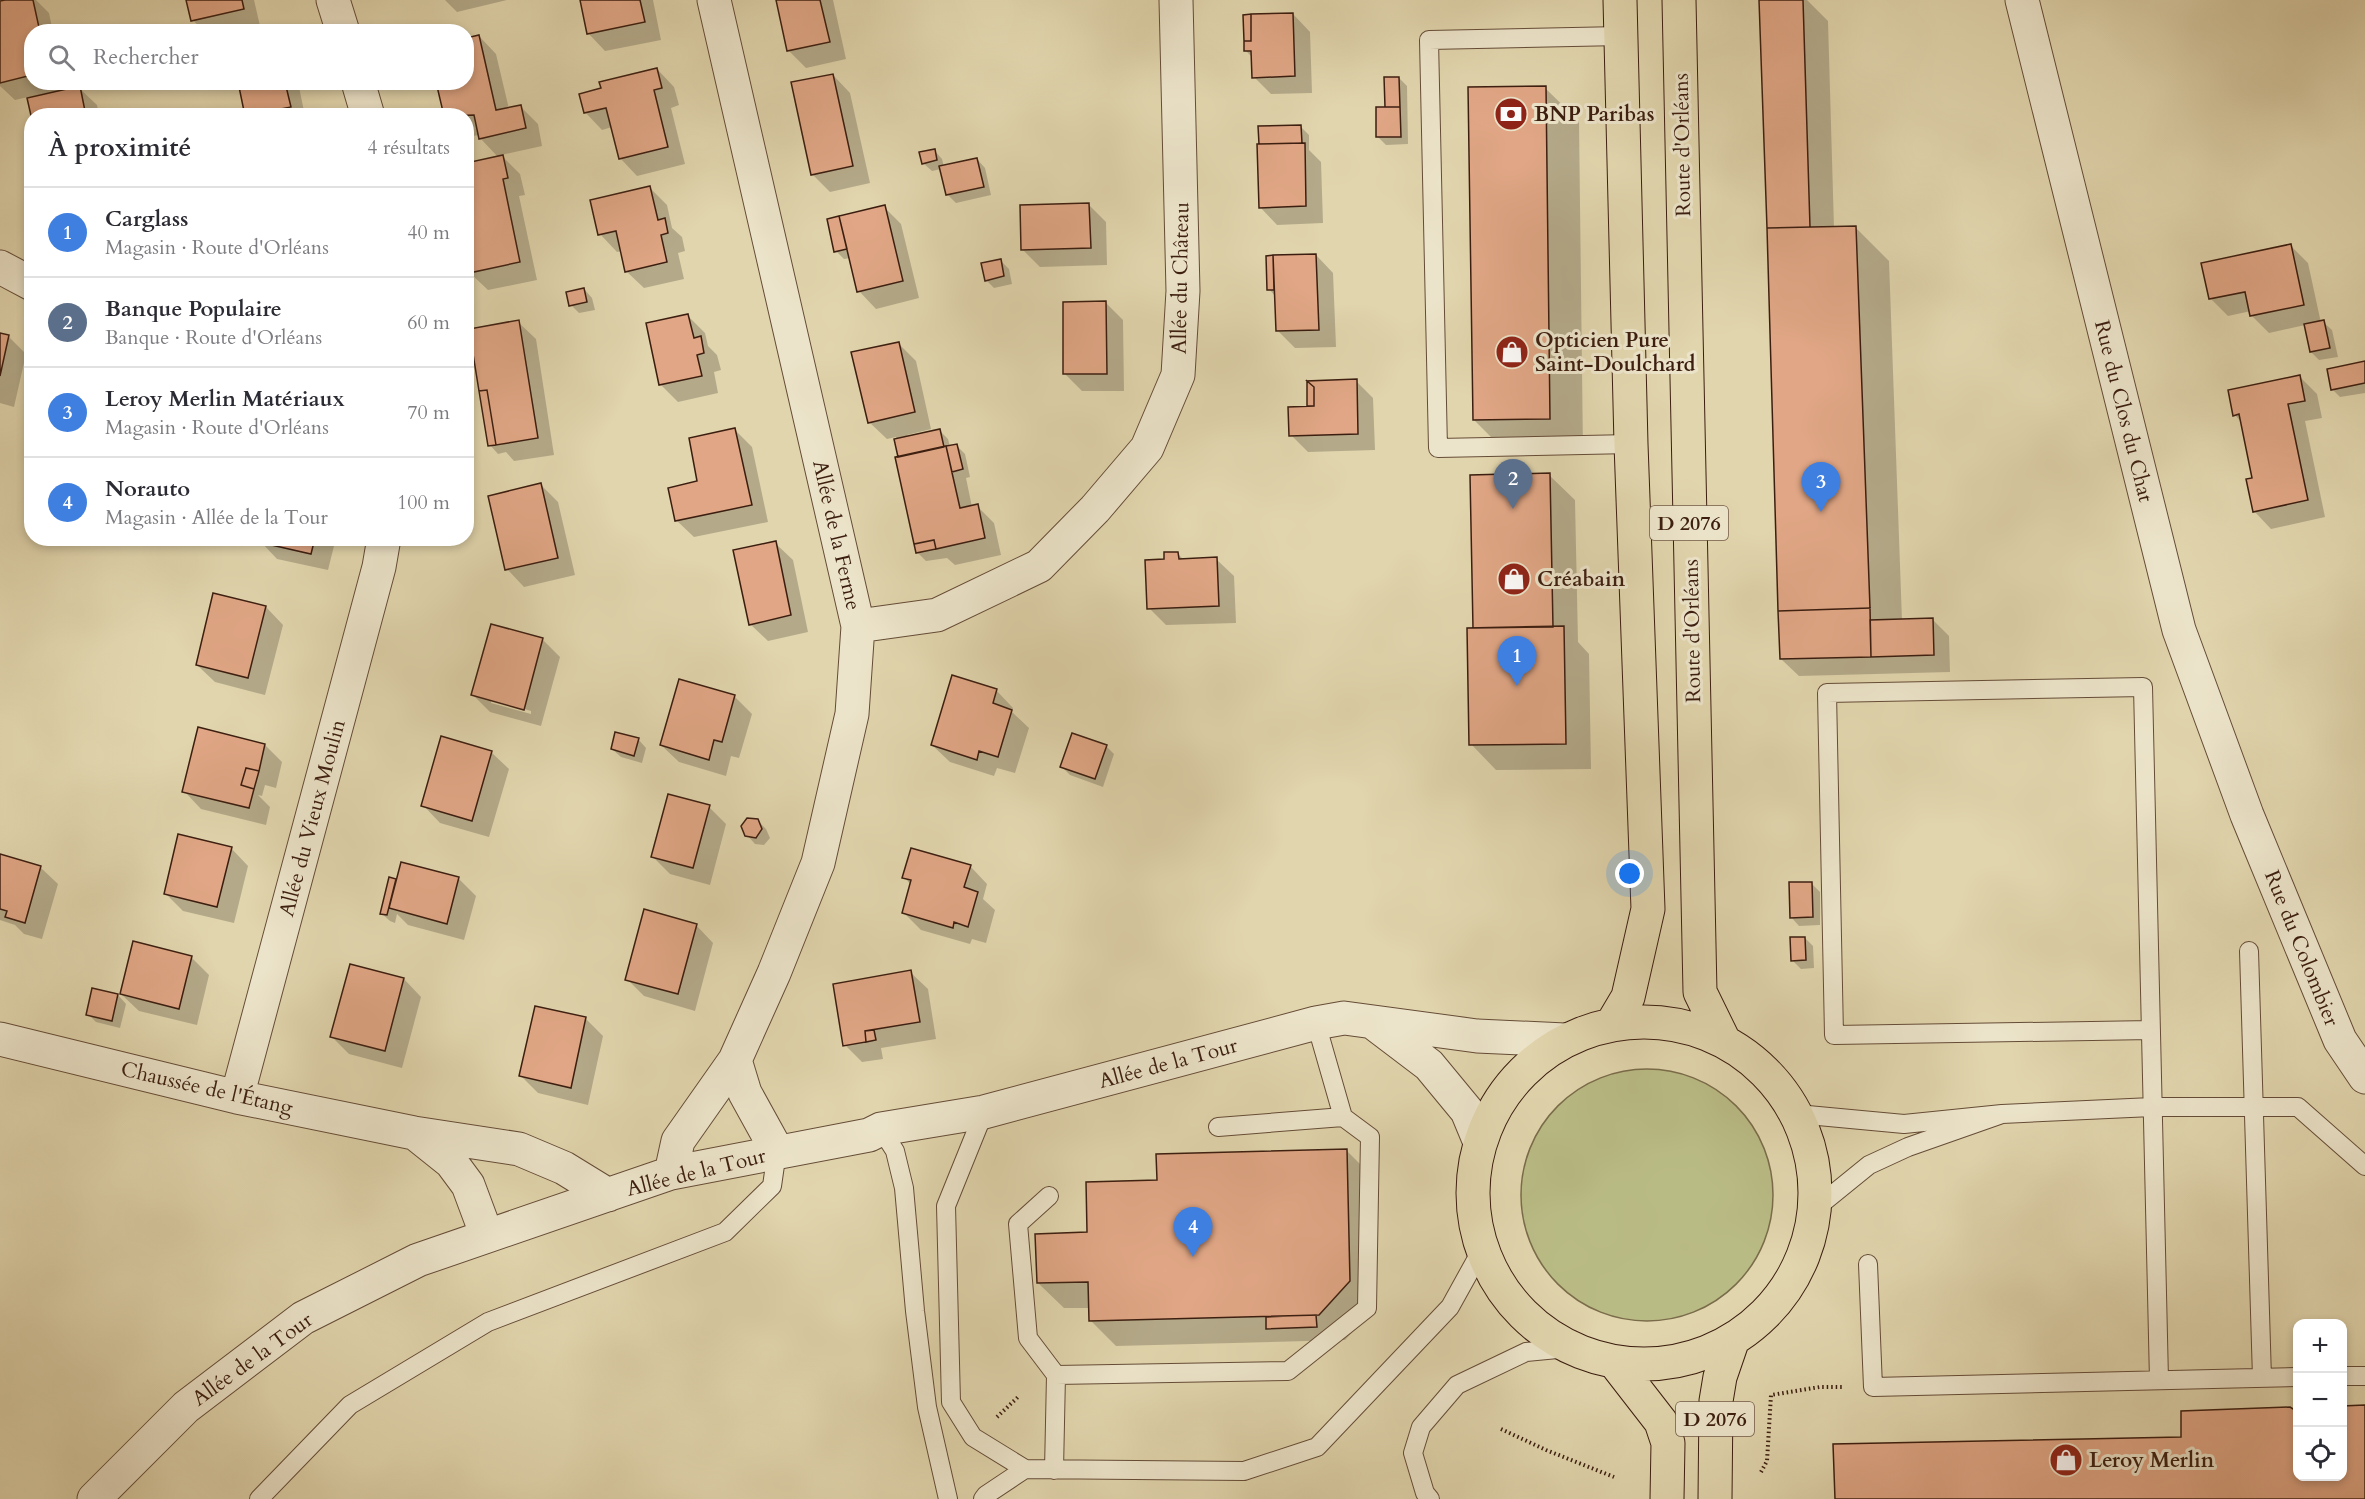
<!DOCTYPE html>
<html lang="fr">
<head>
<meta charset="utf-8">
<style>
	body { margin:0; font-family:Cardo,serif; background:#f2f2f3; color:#2b2b33 }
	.controls { position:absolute; right:18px; bottom:18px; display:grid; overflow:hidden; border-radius:12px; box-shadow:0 3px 9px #0003 }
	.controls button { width:54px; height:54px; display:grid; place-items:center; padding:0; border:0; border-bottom:2px solid #e1e1e2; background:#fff; color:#2b2b33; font:30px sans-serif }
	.you { position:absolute; left:1630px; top:874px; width:21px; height:21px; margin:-15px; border:4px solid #fff; border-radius:50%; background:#1a73e8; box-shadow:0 0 0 9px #1a73e833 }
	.badge { display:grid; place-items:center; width:39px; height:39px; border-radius:50%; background:#1a73e8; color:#fff; font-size:20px; font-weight:700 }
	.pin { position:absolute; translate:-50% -50px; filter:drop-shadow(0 2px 3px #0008) }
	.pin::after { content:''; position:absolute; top:32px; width:21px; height:18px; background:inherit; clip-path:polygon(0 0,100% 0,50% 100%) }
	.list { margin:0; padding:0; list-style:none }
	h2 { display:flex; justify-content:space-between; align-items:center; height:78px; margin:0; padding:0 24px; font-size:26px }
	h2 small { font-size:20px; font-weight:400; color:#7c7c81 }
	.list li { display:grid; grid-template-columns:39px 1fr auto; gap:18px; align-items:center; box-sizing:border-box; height:90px; padding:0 24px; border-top:2px solid #e1e1e2 }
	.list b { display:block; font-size:22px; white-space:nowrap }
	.list p { margin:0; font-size:20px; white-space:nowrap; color:#7c7c81 }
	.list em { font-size:20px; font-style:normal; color:#7c7c81 }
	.icon { flex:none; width:33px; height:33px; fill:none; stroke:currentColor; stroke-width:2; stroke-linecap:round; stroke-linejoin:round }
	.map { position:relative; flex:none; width:2365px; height:1499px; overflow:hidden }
	.search { position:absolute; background:#fff; box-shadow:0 3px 9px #0003; left:24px; top:24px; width:450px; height:66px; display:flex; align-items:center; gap:15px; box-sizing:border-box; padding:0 21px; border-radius:24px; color:#7c7c81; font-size:22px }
	.panel { position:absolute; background:#fff; box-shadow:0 3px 9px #0003; left:24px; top:108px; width:450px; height:438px; border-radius:24px }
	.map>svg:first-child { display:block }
</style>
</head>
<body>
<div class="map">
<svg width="2365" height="1499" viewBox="0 0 2365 1499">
	<rect width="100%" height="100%" fill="#e1d5ad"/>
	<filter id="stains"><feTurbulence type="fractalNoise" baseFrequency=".00333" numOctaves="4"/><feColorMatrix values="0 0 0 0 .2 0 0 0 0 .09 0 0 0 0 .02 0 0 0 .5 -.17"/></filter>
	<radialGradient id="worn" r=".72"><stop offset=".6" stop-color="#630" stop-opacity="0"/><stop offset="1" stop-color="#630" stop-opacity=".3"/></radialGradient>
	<path fill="#b9bb85" stroke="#7a6c4a" stroke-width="1.5" d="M1521 1195a126 126 0 1 1 252 0a126 126 0 1 1-252 0Z"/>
	<path fill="#0003" fill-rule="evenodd" d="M12,0H36L49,13L53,32H32V82H64L66,91L79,88L97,105L99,116H32L28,97L15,100L0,86V3Z
		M188,0H254L260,26L236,32H204L193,20Z
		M445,0H507L457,12Z
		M581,0H653L661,40L605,51L588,33Z
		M777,0H833L846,59L806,68L789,51Z
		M1761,0H1807L1828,21L1834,228L1855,227L1889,261L1902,620L1932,619L1949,636L1950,672L1799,676L1781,659Z
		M1293,14L1310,32L1312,93L1271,94L1254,77L1253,58L1246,51Z
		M479,36L496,54L509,109L520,106L538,124L542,146L501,155L520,174L525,195L519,196L537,280L488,290L470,273L499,158L480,138L479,135L466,137V116H445L466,82Z
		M657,69L674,87L679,105L671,108L685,164L637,176L620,158L612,127L602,130L585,112L603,89Z
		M833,75L850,93L870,183L830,192L812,174Z
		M1399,78L1407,86L1408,144L1386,145L1378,137Z
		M239,82H298L305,116H247Z
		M1545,88L1579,121L1583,452L1507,453L1474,420Z
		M1300,126L1309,135V150L1321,162L1323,223L1277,225L1260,207L1259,146Z
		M934,150L942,159L944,167L977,159L985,168L991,195L956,203L947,194L941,169L932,171L923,163Z
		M650,188L667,205L672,228L682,237L685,251L678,253L684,279L644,288L626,271L622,251L617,252L600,234Z
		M1088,204L1106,222L1107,265L1040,267L1023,250Z
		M884,207L901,224L919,298L876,309L859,291L851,258L844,259L836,251Z
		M2291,246L2308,263L2321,323L2323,322L2332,330L2338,357L2319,360L2311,352L2305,325L2269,333L2252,316L2251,311L2228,316L2211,299L2203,265Z
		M1316,255L1333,273L1336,347L1295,348L1277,330L1276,297L1269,289L1268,257Z
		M1000,260L1009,269L1012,284L994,288L986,280Z
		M584,289L592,298L595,310L579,313L571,305Z
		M1106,303L1123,320L1124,391H1082L1065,374Z
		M688,316L705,333L708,346L717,355L721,370L714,372L718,393L678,402L661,385Z
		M518,322L536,339L554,455L514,461L506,452L498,454L490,445Z
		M0,335L8,336L26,354L14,407L0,403Z
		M898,343L916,361L931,429L907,435L908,437L940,431L948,439L950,447L957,446L965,454L970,477L966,478L972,507L977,506L994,523L1001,555L955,565L947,558L926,561L917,552L896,437L887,439L869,422Z
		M2365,363V393L2340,397L2332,389Z
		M2300,377L2317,394L2322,418L2305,421L2325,517L2271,529L2254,511V479L2242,423L2235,415Z
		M1356,381L1373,398L1375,450L1308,452L1291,435L1311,407L1308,405Z
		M735,430L752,447L768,522L694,537L676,520Z
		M1549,475L1575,500L1578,642L1589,654L1591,769L1496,770L1471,744L1475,630Z
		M541,485L558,502L575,575L524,587L507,569Z
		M260,538H336L328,570L277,559L260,541Z
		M775,543L793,560L808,632L768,641L750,624Z
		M1178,554L1184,560L1216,559L1234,576L1236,623L1166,625L1149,608L1166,561Z
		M214,595L266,607L283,625L265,695L215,682L197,665Z
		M542,639L560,657L541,726L490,712L473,695ZM491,699L531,711V714L491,703Z
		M680,680L735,697L752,714L739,758L731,756L726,776L679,762L661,745Z
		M996,690L1013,708L1012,712L1029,728L1015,773L997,768L994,776L950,762L932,745Z
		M638,739L646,748L642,763L621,757L612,749Z
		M265,745L282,762L276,788L265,785L262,796L258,795L270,807L266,825L201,809L184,791Z
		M1106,746L1114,754L1103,787L1070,775L1062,767Z
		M491,752L509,769L489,837L440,823L423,805Z
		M709,807L726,824L710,885L670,874L653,857Z
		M757,820L766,829L770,838L764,845L755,844L747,835Z
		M231,848L248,866L234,923L183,911L165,893Z
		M0,856L40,867L58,884L42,939L24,934L15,925L0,920Z
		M970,866L987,884L983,899L995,910L986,943L972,939L970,944L921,930L904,913L911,885L904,877Z
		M458,878L476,896L464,940L408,925L397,914L395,923L390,921L381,913L396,881L397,882Z
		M1811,883L1820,892V925L1799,926L1791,917Z
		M696,925L713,943L695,1011L644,996L627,979Z
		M1805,938L1813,946L1814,968L1801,969L1792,960Z
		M134,943L192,958L209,975L197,1025L139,1011L121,994Z
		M910,972L928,989L936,1039L881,1048L883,1059L862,1062L845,1045Z
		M404,979L421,997L402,1068L349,1054L332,1037Z
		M118,995L126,1004L120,1028L96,1022L88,1014Z
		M586,1019L603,1036L588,1105L538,1093L521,1076Z
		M1346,1150L1372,1176L1376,1307L1345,1340L1116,1346L1090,1320V1308H1064L1038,1283L1089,1234L1158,1181Z"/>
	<path fill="#e0a685" stroke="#3c1e10" stroke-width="1.5" d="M5,0H33L40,32H32V75L0,83V1Z
		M186,0H242L244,9L191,21Z
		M580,0H640L645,22L587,34Z
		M776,0H820L830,42L787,51Z
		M1759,0H1803L1810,227L1767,228Z
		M1293,13L1295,76L1252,78L1251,51H1244V41H1251V14Z
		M1251,14V41H1244L1243,15Z
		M479,35L496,110L521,105L526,128L479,139L474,115L444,116L436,82H466V38Z
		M657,68L662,88L654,90L668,147L619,159L606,108L584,113L579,94L601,88L599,82Z
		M833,74L853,166L811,175L791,82Z
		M1384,77H1399L1400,107H1385Z
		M238,82H285L291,107L245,116Z
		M80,86L86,116H32V120L27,98Z
		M1546,86L1550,419L1473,420L1468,87Z
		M1376,107H1400L1401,137H1376Z
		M1301,125L1302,143L1259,144L1258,126Z
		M1305,143L1306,206L1259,208L1257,144Z
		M935,149L937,160L922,164L919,152Z
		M503,155L508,178L503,179L520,262L469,273L466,263V163Z
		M977,158L984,187L946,195L939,166Z
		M650,186L658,220L665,218L668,233L661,235L667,262L625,272L616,231L598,235L590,200Z
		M1089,203L1091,248L1021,250L1020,205Z
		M885,205L903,281L857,292L839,216Z
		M839,216L847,249L834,252L827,219Z
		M1856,226L1870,608L1778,611L1767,228Z
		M2291,244L2304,305L2250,316L2245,292L2209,299L2201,263Z
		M1316,254L1319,330L1276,331L1273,255Z
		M1273,255L1274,290H1267L1266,256Z
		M1001,259L1004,276L985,281L981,263Z
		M584,288L587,302L569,306L566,292Z
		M1106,301L1107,374H1063V302Z
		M688,314L694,338L701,336L704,353L697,355L702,376L659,385L646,323Z
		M519,320L538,438L496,445L487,390L479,391L469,329Z
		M2324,320L2330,348L2310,352L2304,324Z
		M0,333L9,335L0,376Z
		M899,342L915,412L868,423L851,352Z
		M2365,361V383L2331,390L2327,369Z
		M2300,375L2305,401L2288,404L2308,500L2253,512L2246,479L2252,478L2239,414L2233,416L2228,390Z
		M1357,379L1358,434L1289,436L1288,407L1314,406V387L1307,381Z
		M1307,381L1314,387V406H1307Z
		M487,390L496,445L488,446L479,391Z
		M735,428L752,505L675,521L668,488L697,481L689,438Z
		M940,429L944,447L898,457L894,439Z
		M957,444L963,469L952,472L946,446Z
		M946,446L960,508L978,504L985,538L936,549L934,540L914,544L895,457Z
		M1550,473L1553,627L1473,628L1470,475Z
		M541,483L558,558L505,570L488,496Z
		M259,538H315L311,554L258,542Z
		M934,540L936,549L916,553L914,544Z
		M776,541L791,615L749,625L733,550Z
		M1164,552H1178L1179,559L1217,557L1219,606L1147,609L1145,560L1164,559Z
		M213,593L266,606L248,678L196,665Z
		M1870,608L1871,657L1780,659L1778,611Z
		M1933,618L1934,655L1871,657L1870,620Z
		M491,624L543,638L524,710L471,695Z
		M1564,626L1566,744L1469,745L1467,628Z
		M952,675L997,689L993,703L1012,710L998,757L979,751L977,760L931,745Z
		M679,679L735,695L722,742L714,740L709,760L660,745Z
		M198,727L265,744L259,771L246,768L241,785L254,789L249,808L182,792Z
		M615,732L639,738L634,756L611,749Z
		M1072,733L1107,745L1095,779L1060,767Z
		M441,736L492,751L472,821L421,806Z
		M246,768L259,771L254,789L241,785Z
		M668,794L710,805L693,868L651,857Z
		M747,818L758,819L762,829L756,838L745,836L741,826Z
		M178,834L232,847L217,907L164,894Z
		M911,848L971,865L964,887L978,892L968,927L954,922L953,928L902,913L911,880L902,878Z
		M0,854L41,866L25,923L5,917L7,911L0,909Z
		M401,862L459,877L447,924L389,908Z
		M389,877L396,879L387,915L380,914Z
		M1789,882H1812L1813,917L1790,918Z
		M644,909L697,924L678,994L625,980Z
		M1790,937H1805L1806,960L1791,961Z
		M133,941L192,956L179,1009L120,994Z
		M350,964L404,978L385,1051L330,1037Z
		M911,970L920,1022L865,1031L866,1042L843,1046L833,984Z
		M92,988L118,994L112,1021L86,1015Z
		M535,1006L586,1017L571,1088L519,1076Z
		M874,1030L876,1040L866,1042L865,1031Z
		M1347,1149L1350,1281L1319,1315L1089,1321L1088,1282L1037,1283L1035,1234L1087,1232L1086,1182L1157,1180L1156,1154Z
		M1316,1315L1317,1327L1266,1329V1317Z
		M2365,1405V1499H1835L1833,1444L2181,1437V1411L2290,1407L2298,1412V1476H2342V1406Z"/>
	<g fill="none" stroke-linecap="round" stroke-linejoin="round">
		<g stroke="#654c37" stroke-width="20">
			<path id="lane" d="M1621,36L1429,40L1438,448L1631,444
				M2249,951L2262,1378
				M1316,1023L1343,1117
				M2151,1030L1834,1035L1827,693L2143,687L2159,1380
				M984,1112L946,1206L951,1402L973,1437L1025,1469L1244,1471L1317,1447L1450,1307L1481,1251
				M1797,1114L1904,1124L2002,1114L1908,1147L1869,1165L1816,1208
				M2002,1114L2152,1107H2298L2365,1166
				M881,1129L895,1151L904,1188L915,1311L927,1407L948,1499
				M1049,1196L1018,1224L1028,1338L1056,1375
				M1868,1264L1873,1387L2298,1377
				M2342,1376H2365
				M1054,1470L1056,1375L1288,1371L1367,1308L1370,1137L1343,1117L1218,1127
				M259,1499L350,1405L488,1322L725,1232L772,1186L777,1151
				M983,1499L986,1495L1025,1469
				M1430,1499L1425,1493L1413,1453L1421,1427L1457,1385L1526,1352L1568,1348"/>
		</g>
		<g stroke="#654c37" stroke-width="35">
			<path id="street" d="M333,0L343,32
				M2022,0L2179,630L2247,815L2340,1040L2365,1077
				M358,82L368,116
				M0,267L32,284
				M858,626L937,615L1039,566L1095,509L1147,448L1178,375L1183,291L1176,0
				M1375,1024L1429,1065L1467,1111L1479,1140
				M0,1039L237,1097L414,1133L519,1149L564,1168L608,1195
				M735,1060L745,1093L777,1151
				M237,1097L379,567L384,538
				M416,1134L451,1162L468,1185L487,1236
				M671,1173L678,1141L735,1060L774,973L818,863L852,714L858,626L714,0
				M94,1499L186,1407L303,1318L418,1260L671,1173L869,1135L881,1129L984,1112L1316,1023L1344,1018L1477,1036L1565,1040"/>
		</g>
		<g stroke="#3c1e10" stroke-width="35">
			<path id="primary" d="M1679,0L1700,992L1724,1041
				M1473 1193a171 171 0 1 1 342 0a171 171 0 1 1-342 0Z
				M1612,1024L1628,997L1648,909L1631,444L1620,0
				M1616,1364L1661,1422L1668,1443L1667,1499
				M1715,1499L1716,1401L1720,1377L1732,1342"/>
		</g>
		<path stroke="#3c1e10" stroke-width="4" stroke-dasharray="1.5 3" stroke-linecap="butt" d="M997,1417L1018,1397
			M1501,1429L1546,1450L1614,1477
			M1761,1472L1767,1461L1771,1395L1820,1387H1842"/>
		<use href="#lane" stroke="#ece4ca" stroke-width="18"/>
		<use href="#street" stroke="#ece4ca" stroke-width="33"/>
		<use href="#primary" stroke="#e1d5ad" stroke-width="33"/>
	</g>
	<defs>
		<g id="bank-disc" transform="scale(1.725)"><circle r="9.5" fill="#8f2418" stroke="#ece4ca"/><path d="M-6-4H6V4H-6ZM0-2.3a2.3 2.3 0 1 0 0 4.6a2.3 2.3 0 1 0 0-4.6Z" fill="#fff"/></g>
		<g id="shop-disc" transform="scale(1.725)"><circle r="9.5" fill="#8f2418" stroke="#ece4ca"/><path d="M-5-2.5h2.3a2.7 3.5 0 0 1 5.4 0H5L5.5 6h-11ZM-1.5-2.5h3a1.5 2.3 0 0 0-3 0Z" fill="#fff"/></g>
	</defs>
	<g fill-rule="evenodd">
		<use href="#bank-disc" x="1511" y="114"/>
		<use href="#shop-disc" x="1512" y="352"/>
		<use href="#shop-disc" x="1514" y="579"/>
		<use href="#shop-disc" x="2066" y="1460"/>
	</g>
	<g text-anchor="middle" stroke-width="6" stroke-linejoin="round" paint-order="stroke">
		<g fill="#ece4ca" stroke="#715948" stroke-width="1.5">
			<rect x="1650" y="506" width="78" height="34" rx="4.5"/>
			<rect x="1676" y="1402" width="78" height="34" rx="4.5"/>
		</g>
		<g font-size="20" font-weight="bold" fill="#3c1e10">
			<text x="1689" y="530">D 2076</text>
			<text x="1715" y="1426">D 2076</text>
		</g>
		<g font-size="21" font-weight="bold" fill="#3c1e10" stroke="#ece4ca" text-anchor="start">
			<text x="1534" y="121">BNP Paribas</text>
			<text x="1535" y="347">Opticien Pure<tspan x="1535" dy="24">Saint-Doulchard</tspan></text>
			<text x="1537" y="586">Créabain</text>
			<text x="2089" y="1467">Leroy Merlin</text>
		</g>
		<g font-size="21" fill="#3c1e10" stroke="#ece4ca">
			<text transform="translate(1682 145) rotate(-91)" y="7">Route d'Orléans</text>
			<text transform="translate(1180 278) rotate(-89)" y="7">Allée du Château</text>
			<text transform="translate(2124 411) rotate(76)" y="7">Rue du Clos du Chat</text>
			<text transform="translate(837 535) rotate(77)" y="7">Allée de la Ferme</text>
			<text transform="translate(1692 631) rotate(-91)" y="7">Route d'Orléans</text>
			<text transform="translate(312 818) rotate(-75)" y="7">Allée du Vieux Moulin</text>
			<text transform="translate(2302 948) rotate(68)" y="7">Rue du Colombier</text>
			<text transform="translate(1168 1063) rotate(-15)" y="7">Allée de la Tour</text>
			<text transform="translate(207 1088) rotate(13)" y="7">Chaussée de l'Étang</text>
			<text transform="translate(696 1172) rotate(-14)" y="7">Allée de la Tour</text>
			<text transform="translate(252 1359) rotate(-36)" y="7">Allée de la Tour</text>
		</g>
	</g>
	<rect width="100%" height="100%" filter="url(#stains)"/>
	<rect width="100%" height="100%" fill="url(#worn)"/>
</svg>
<div class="controls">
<button>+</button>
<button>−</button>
<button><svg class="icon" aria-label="locate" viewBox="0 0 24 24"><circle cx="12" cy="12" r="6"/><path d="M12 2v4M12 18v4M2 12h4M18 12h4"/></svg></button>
</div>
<div class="you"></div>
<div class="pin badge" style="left:1517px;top:686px;background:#3f7fe0">1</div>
<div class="pin badge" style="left:1513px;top:509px;background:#5c6f8a">2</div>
<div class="pin badge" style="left:1821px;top:512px;background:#3f7fe0">3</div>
<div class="pin badge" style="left:1193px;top:1257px;background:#3f7fe0">4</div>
<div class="search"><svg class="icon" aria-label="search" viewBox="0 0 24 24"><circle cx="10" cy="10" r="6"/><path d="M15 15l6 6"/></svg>Rechercher</div>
<section class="panel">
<h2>À proximité<small>4 résultats</small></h2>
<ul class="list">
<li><span class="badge" style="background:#3f7fe0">1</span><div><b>Carglass</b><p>Magasin · Route d'Orléans</p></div><em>40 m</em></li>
<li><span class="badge" style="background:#5c6f8a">2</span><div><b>Banque Populaire</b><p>Banque · Route d'Orléans</p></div><em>60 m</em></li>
<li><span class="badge" style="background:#3f7fe0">3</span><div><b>Leroy Merlin Matériaux</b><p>Magasin · Route d'Orléans</p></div><em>70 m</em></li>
<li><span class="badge" style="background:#3f7fe0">4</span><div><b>Norauto</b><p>Magasin · Allée de la Tour</p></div><em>100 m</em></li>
</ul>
</section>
</div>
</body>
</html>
